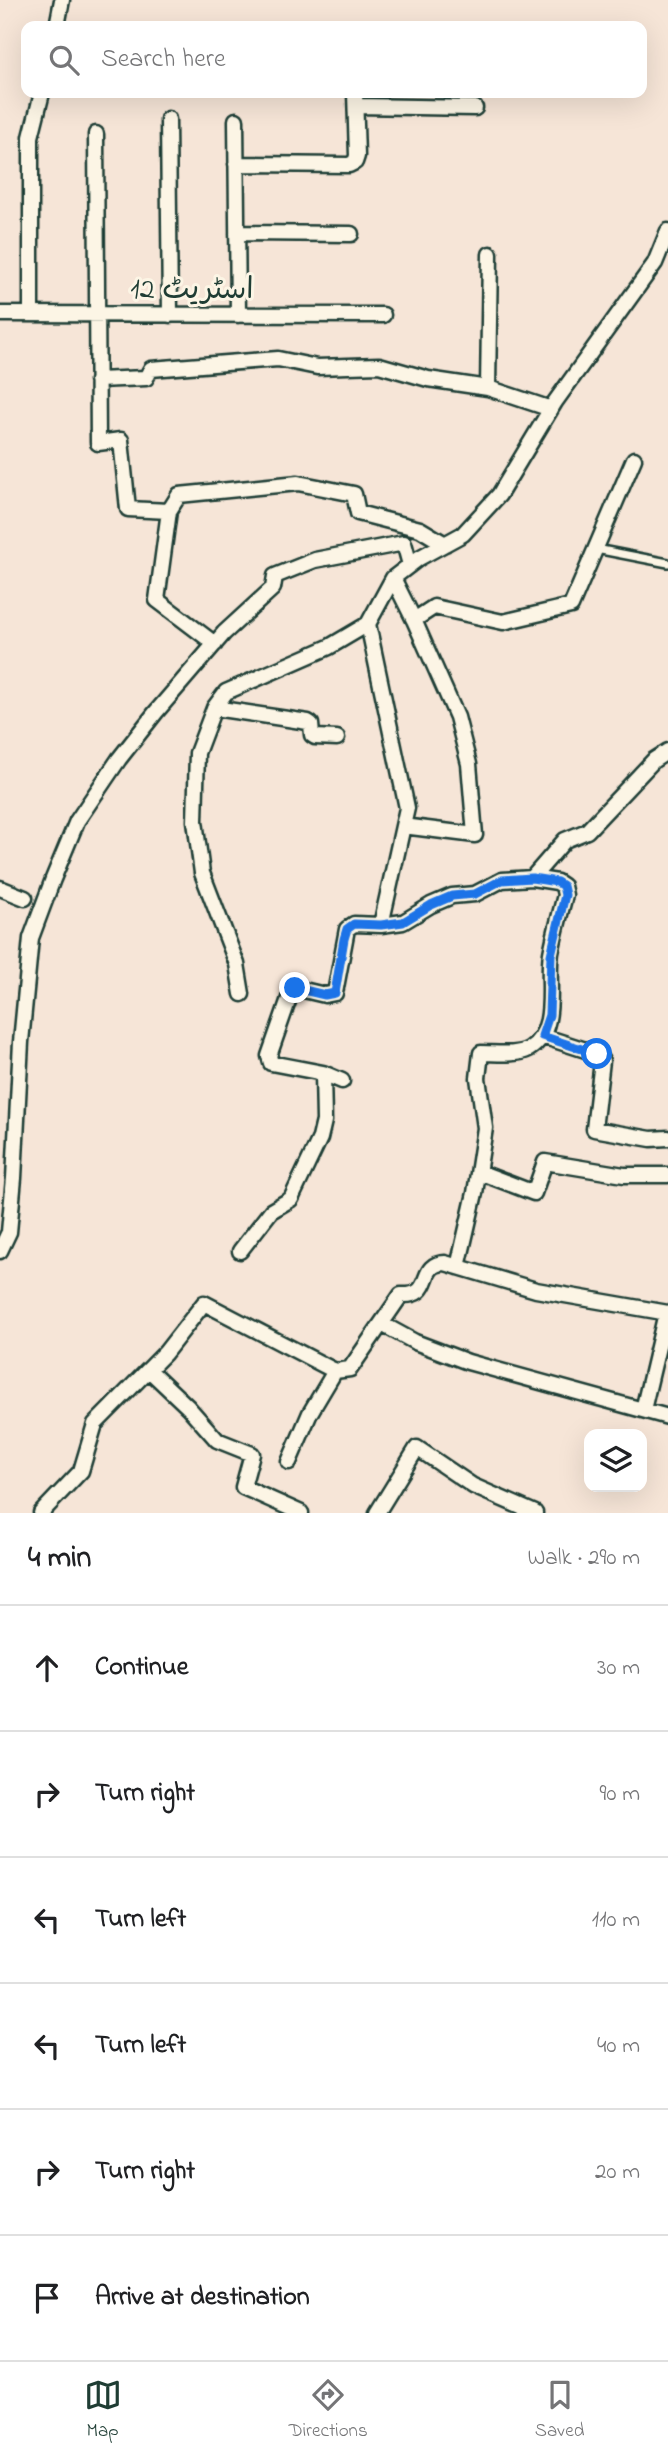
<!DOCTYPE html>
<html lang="en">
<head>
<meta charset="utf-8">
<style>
	body { margin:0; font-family:"Indie Flower","Playpen Sans Arabic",sans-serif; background:#f2f2f2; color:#202124 }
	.controls { position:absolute; right:21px; bottom:21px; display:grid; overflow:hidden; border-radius:14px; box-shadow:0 7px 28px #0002 }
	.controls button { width:63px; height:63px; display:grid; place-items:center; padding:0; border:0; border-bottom:2px solid #e0e0e0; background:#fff; color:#202124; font:35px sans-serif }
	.stop { position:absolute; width:21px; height:21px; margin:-16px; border:5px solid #1a73e8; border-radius:50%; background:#fff }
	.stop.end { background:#1a73e8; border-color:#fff; box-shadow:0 2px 7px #0008 }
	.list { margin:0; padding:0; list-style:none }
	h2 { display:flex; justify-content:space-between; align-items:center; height:91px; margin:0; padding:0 28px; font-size:30px }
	h2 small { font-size:23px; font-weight:400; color:#757577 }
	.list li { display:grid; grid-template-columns:46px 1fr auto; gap:21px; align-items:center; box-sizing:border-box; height:126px; padding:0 28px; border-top:2px solid #e0e0e0 }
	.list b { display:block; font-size:26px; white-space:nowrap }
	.list em { font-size:23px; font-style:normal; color:#757577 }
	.icon { flex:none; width:38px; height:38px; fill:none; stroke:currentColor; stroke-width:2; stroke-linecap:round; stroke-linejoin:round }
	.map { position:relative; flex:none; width:668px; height:1513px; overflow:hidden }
	.search { position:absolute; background:#fff; box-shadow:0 7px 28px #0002; left:21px; right:21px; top:21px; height:77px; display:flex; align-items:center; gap:18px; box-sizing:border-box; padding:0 24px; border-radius:14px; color:#757577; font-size:26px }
	.sheet { height:847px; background:#fff }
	nav { display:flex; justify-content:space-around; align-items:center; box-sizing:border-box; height:98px; border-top:2px solid #e0e0e0; background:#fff; font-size:19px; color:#757577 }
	nav a { display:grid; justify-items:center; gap:4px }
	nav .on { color:#1f3d34 }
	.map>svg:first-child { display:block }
</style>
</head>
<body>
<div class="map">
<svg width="668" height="1513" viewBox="0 0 668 1513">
	<rect width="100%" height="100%" fill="#f6e5d7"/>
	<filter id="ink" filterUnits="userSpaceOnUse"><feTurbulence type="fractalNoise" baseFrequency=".0143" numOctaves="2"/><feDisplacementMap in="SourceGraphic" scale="14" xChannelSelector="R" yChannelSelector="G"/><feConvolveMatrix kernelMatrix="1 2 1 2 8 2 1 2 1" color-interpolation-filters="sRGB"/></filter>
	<g filter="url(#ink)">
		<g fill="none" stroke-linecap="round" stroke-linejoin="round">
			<g stroke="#1f3d34" stroke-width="12">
				<path id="lane" d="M596,549L668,563"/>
			</g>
			<g stroke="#1f3d34" stroke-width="19">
				<path id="street" d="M57,26L62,0
					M356,106L475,108
					M168,119L170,315
					M236,120L238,315
					M96,134L98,443L121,440L128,509L169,511L157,600L215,644
					M236,164L349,165L355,162L357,156L355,93
					M237,233L351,234
					M0,314L383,315
					M31,314V137L42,93
					M97,380L146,378L151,369L278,359L317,367L379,365L428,379L488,388L551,409
					M488,388L490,254
					M169,511L179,495L298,483L354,494L358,513L420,529L445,544
					M393,578L414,620L434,607L503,622L571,606L634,459
					M368,624L407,808L381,925
					M214,708L308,722L311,724L312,735L315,737L337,738
					M403,826L475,835L469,764L457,717L414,620
					M532,878L565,840L587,831L654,760L668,751
					M0,888L25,898
					M242,994L237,964L202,873L195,821L197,753L214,708L226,692L329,647L368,624L393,578L419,558L463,534L499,495L555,402L655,263L668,231
					M542,1036L598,1054L602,1061L594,1129L651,1139L668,1138
					M342,1081L323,1073L271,1063L269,1056L292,990L295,988L325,995L335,993L347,929L354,924L381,925L403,922L431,905L452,896L475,894L502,880L532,878L557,882L563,886L565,895C560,914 555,933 551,953C546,982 560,1030 529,1049C516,1056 496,1053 481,1053L478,1078L485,1128L475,1193L458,1267
					M479,1172L534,1193L545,1162L624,1175H668
					M0,1251L9,1232L14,1178L21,1042L31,938L53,879L77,821L119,759L156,712L224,633L273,588L275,576L315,560L404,543L410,565
					M240,1251L271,1211L291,1199L320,1138L324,1121L323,1073
					M382,1324L415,1342L468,1362L668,1417
					M149,1370L188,1407L217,1440L252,1454L243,1487L301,1513
					M643,1410L666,1313
					M289,1462L310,1413L335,1371
					M41,1513L81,1471L95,1424L165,1353L204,1303L335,1371L350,1369L401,1295C436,1297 416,1264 445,1263L536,1290L668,1313
					M377,1513L417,1448L473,1486L535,1513"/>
			</g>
			<use href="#lane" stroke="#fcf5e5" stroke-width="7"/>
			<use href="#street" stroke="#fcf5e5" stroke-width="14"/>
		</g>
	</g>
	<g fill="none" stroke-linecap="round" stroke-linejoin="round" filter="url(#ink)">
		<path stroke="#1a73e8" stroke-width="9" d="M295,988L325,995L335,993L344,939L347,929L354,924L381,925L403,922L431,905L452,896L475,894L502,880L532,878L557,882L563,886L565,895L551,955L549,1015L542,1036L597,1054"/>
	</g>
	<g text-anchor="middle" stroke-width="6" stroke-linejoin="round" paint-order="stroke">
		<g font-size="30" fill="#1f3d34" stroke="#fcf5e5">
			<text x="192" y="298">اسٹریٹ 12</text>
		</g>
	</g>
</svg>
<div class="controls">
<button><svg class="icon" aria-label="layers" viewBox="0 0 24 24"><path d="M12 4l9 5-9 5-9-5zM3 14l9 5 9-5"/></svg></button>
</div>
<div class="stop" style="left:597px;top:1054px"></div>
<div class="stop end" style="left:295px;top:988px"></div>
<div class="search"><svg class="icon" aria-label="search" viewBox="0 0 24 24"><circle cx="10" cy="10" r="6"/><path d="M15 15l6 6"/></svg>Search here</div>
</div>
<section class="sheet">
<h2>4 min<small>Walk · 290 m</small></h2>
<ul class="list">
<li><svg class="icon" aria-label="ahead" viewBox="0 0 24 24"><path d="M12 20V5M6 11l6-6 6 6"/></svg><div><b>Continue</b></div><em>30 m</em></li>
<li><svg class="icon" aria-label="right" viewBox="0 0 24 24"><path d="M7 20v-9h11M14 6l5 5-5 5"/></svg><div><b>Turn right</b></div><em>90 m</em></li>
<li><svg class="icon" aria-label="left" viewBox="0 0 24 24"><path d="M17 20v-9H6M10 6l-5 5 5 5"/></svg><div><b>Turn left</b></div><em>110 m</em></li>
<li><svg class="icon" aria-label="left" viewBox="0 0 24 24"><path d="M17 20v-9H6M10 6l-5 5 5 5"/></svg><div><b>Turn left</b></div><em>40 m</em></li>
<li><svg class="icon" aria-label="right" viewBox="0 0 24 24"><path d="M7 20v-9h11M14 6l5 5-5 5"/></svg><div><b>Turn right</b></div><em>20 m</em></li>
<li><svg class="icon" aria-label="arrive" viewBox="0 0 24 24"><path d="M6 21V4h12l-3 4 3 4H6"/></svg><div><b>Arrive at destination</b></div></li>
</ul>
</section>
<nav>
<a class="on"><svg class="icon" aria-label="map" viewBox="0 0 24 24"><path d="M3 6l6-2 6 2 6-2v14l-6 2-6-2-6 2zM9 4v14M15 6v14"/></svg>Map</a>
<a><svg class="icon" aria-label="directions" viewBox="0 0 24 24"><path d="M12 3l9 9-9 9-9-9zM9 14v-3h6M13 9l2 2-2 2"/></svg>Directions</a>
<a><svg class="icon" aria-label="saved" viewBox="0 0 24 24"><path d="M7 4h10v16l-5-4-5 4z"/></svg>Saved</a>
</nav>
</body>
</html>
